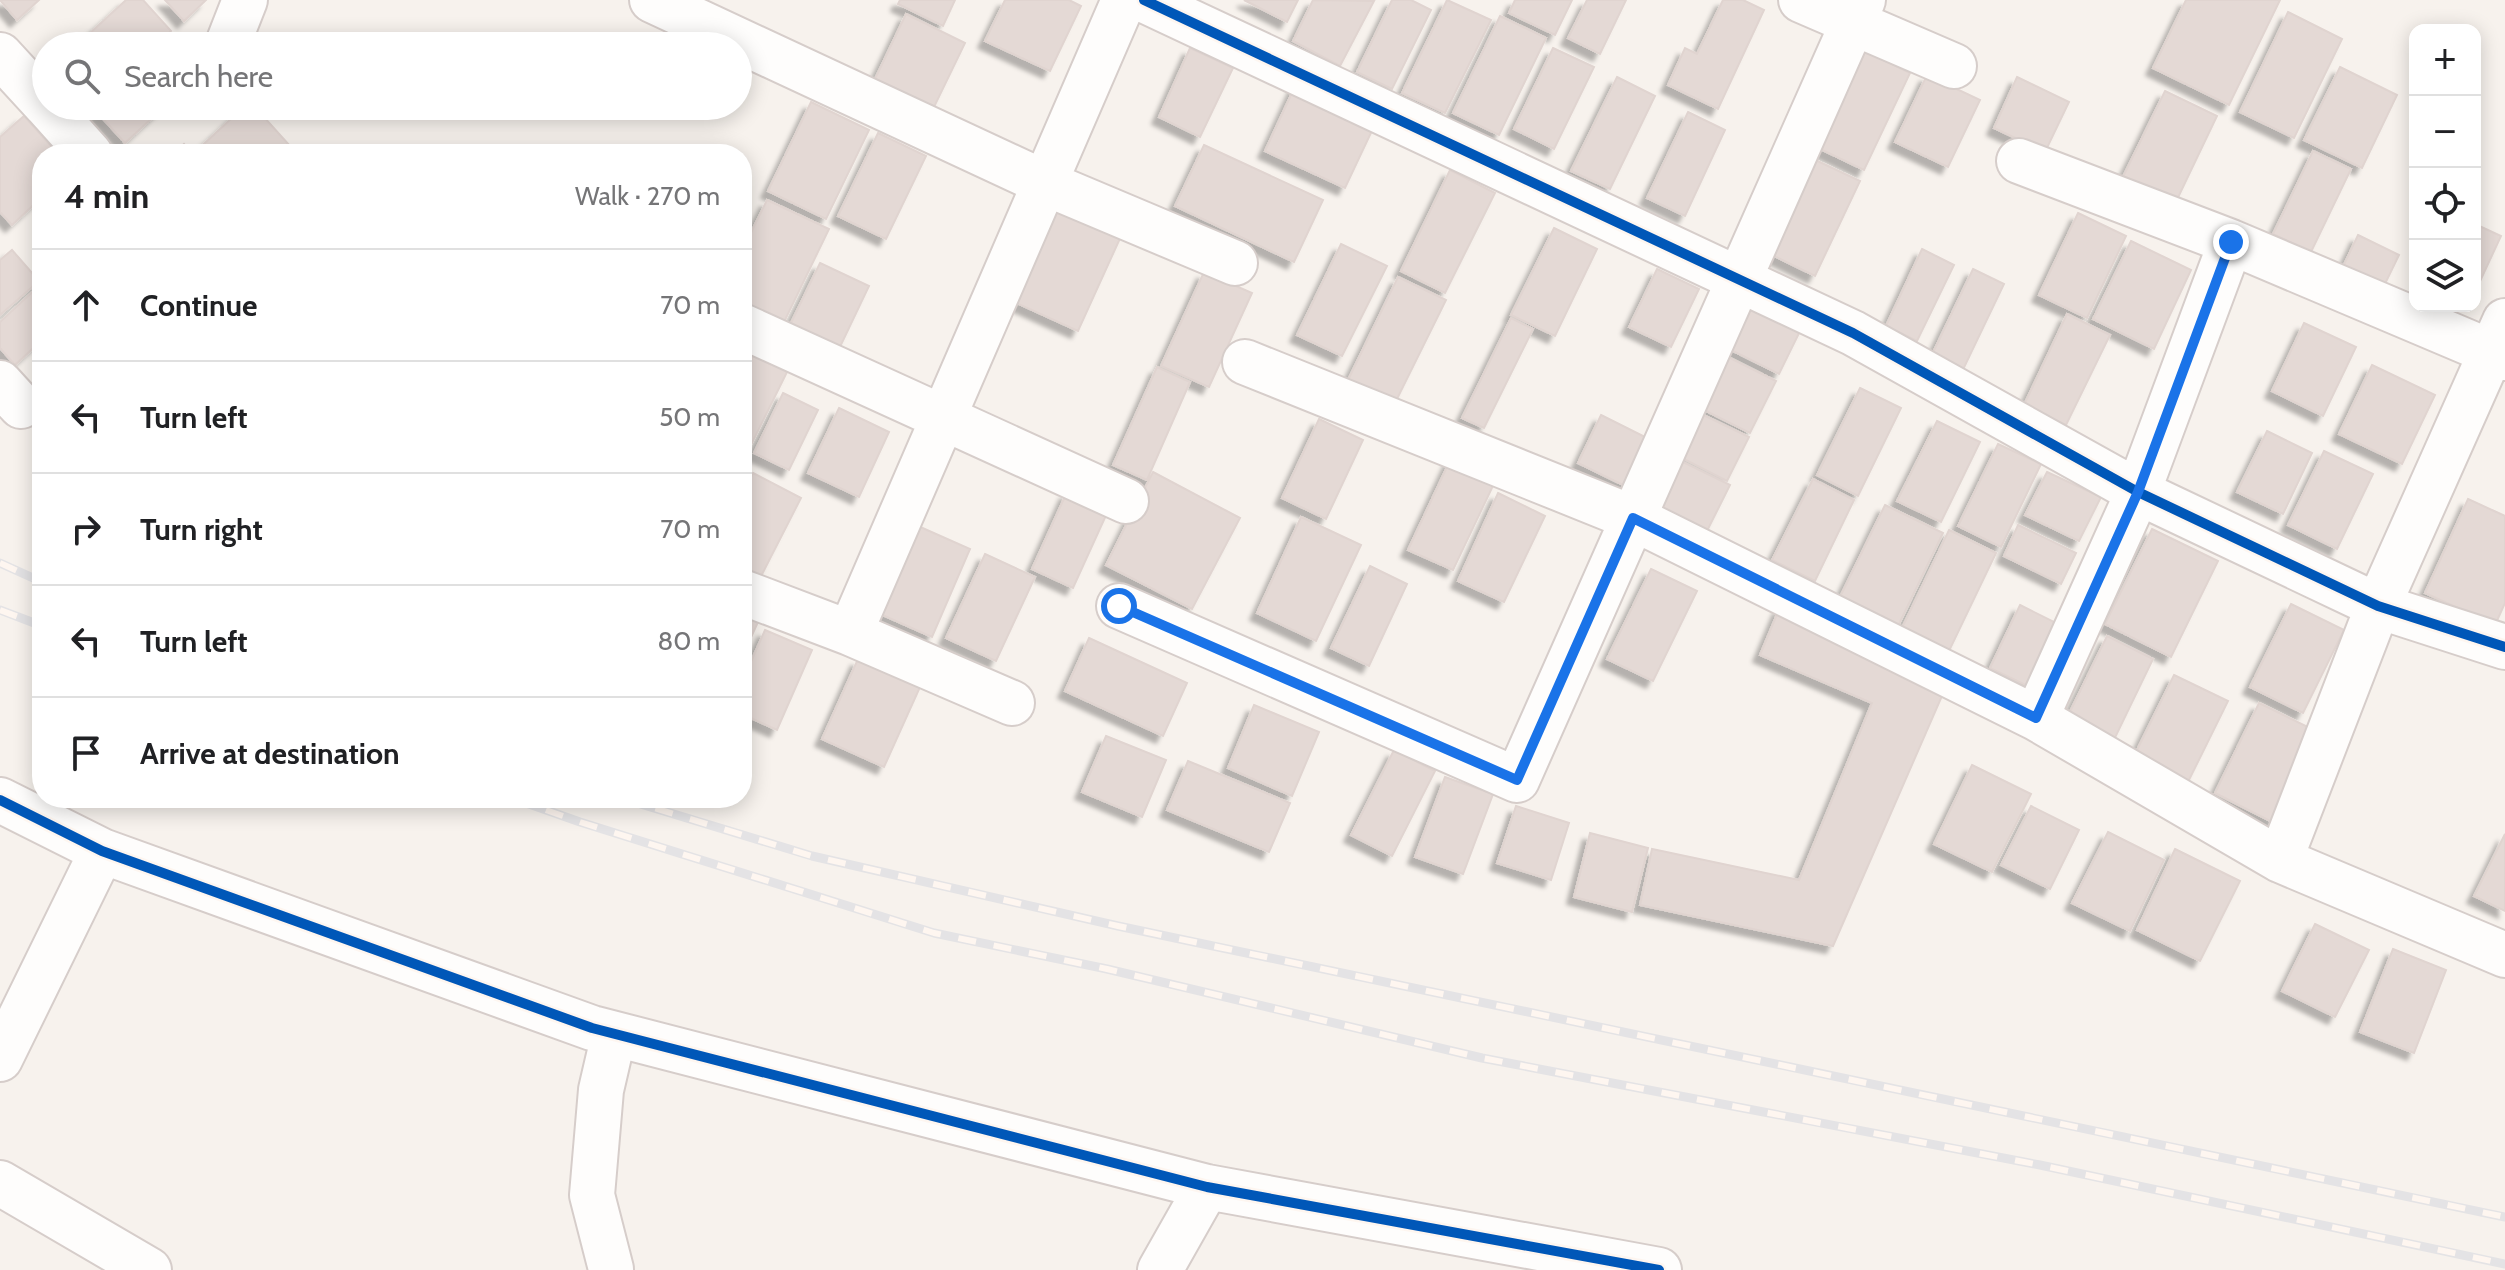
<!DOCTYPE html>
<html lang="en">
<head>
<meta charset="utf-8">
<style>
	body { margin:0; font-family:Cabin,sans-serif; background:#f2f2f2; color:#202124 }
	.controls { position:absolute; right:24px; top:24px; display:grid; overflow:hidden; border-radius:16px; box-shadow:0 4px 20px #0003 }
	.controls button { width:72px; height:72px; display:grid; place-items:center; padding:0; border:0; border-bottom:2px solid #e0e0e0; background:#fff; color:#202124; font:40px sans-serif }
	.stop { position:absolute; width:24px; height:24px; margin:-18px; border:6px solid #1a73e8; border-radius:50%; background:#fff }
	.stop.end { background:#1a73e8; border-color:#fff; box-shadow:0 2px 8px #0008 }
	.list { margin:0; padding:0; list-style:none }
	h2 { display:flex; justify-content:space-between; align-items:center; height:104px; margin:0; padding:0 32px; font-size:34px }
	h2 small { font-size:26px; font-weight:400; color:#757577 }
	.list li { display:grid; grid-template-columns:52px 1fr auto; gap:24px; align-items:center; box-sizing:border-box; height:112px; padding:0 32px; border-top:2px solid #e0e0e0 }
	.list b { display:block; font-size:30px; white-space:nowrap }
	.list em { font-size:26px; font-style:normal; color:#757577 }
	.icon { flex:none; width:44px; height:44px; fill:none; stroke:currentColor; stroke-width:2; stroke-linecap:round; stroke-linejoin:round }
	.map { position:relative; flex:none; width:2505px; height:1270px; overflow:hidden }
	.search { position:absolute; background:#fff; box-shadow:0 4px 20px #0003; left:32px; top:32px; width:720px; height:88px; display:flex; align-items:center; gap:20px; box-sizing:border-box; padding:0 28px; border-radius:44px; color:#757577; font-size:30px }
	.panel { position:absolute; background:#fff; box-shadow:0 4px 20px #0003; left:32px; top:144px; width:720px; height:664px; border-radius:32px }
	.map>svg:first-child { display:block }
</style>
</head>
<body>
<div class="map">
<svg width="2505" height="1270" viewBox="0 0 2505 1270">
	<defs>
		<filter id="shadow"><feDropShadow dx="-7" dy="7" stdDeviation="2" flood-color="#0004"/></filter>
	</defs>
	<rect width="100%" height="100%" fill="#f7f2ed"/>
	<path fill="#e4d9d5" stroke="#e0d4d0" stroke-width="2" filter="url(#shadow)" d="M0,0H39L17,20Z
		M126,0H143L171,31L154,46H76Z
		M165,0H206L184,21Z
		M900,0H955L943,26L898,4Z
		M1005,0H1069L1081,6L1050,71L985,41Z
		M1244,0H1298L1287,22Z
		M1313,0L1374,1L1340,66L1293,41Z
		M1392,0H1411L1431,10L1392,89L1357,72Z
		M1447,0L1491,20L1445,113L1402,93Z
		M1515,0H1572L1555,35L1509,13Z
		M1587,0H1626L1600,54L1568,38Z
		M1723,0H1743L1764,10L1718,109L1668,85L1685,48L1697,54Z
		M2186,0H2280L2229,105L2153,68Z
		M2288,12L2342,39L2294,138L2240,112Z
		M906,14L965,43L934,107L875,79Z
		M1500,16L1546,38L1499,135L1453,113Z
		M1190,48L1233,68L1200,137L1159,117Z
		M1553,48L1594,67L1554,149L1514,129Z
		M1861,49L1910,73L1864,170L1814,146Z
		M2340,67L2397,95L2362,168L2304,140Z
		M1927,75L1980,100L1948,167L1895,142Z
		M1617,77L1655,96L1610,189L1571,171Z
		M2017,77L2069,102L2045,152L1994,128Z
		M1297,82L1377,120L1345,188L1265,151Z
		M2165,91L2217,116L2173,208L2120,183Z
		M811,102L869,130L826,219L768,191Z
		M99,106H165L125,143L95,110Z
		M245,106H254L290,146L281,154H173L184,144L193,154Z
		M1688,112L1725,130L1685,216L1647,198Z
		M24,116L58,154H42V197L12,225L0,212V137Z
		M878,133L926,156L886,239L838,216Z
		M1204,145L1323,200L1294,262L1175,206Z
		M2313,151L2351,169L2311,252L2273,234Z
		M1809,157L1860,181L1815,276L1764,251Z
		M1450,170L1495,193L1445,293L1401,271Z
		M767,200L829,229L784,322L742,302V251Z
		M1053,204L1122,234L1078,331L1010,300Z
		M2078,213L2126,236L2087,318L2039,295Z
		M2475,224L2501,236L2475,292Z
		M1554,228L1597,249L1555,336L1511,315Z
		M2358,235L2399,255L2383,288L2342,269Z
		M2131,241L2191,270L2154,349L2093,319Z
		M1341,244L1387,266L1342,356L1297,335Z
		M1922,249L1954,265L1917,341L1886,326Z
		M12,250L39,281L0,315V260Z
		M820,263L869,286L839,349L790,325Z
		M1657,269L1699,289L1671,347L1629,327Z
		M1973,269L2004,284L1959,378L1928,363Z
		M1204,272L1252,293L1209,387L1161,366Z
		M1398,277L1446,300L1395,403L1348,380Z
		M42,283V340L15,365L0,348V322Z
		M1751,299L1803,325L1779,374L1727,348Z
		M2067,314L2110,335L2066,425L2024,405Z
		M1511,318L1533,329L1484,428L1462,418Z
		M2304,323L2356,347L2323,416L2272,391Z
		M754,354L788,370L744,459L742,458V379Z
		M1722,354L1776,381L1750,433L1696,406Z
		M2372,365L2435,395L2402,464L2339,434Z
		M1157,367L1190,382L1147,480L1113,465Z
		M1860,388L1901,408L1858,496L1817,475Z
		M783,393L818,410L789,470L754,453Z
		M839,408L889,432L859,497L808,473Z
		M1691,409L1749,437L1727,481L1670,452Z
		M1601,415L1651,440L1627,487L1578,463Z
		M1319,419L1363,440L1326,519L1282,498Z
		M1937,421L1980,442L1941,522L1897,501Z
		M2267,431L2312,453L2283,514L2237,492Z
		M1998,444L2041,464L2001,547L1958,526Z
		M2324,451L2373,474L2337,549L2288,525Z
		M1454,452L1499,473L1453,570L1408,550Z
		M1677,459L1730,485L1705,535L1653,510Z
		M1153,472L1240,518L1192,609L1106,565Z
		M2047,472L2101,497L2079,541L2025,515Z
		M753,473L801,498L757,584L742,576V493Z
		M1813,479L1854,500L1815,581L1772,560Z
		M1067,492L1108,511L1073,588L1032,569Z
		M1498,493L1545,516L1504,602L1458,581Z
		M2468,499L2505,516V603L2495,625L2425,593Z
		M1885,505L1943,533L1898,626L1840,597Z
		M1301,517L1361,545L1316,641L1257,613Z
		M2018,525L2076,553L2061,584L2004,556Z
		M918,526L970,549L932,637L878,613Z
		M2152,529L2218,561L2171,657L2105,624Z
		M1949,530L1996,553L1949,651L1902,628Z
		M985,554L1035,577L996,661L946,638Z
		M1370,566L1407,584L1369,666L1331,648Z
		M1651,569L1697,591L1653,681L1607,659Z
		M2291,604L2344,630L2303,713L2250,687Z
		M2020,605L2066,628L2036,690L1990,668Z
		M1780,607L1945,689L1833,946L1640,905L1652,849L1799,880L1872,703L1760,655Z
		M742,615L758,622L742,657Z
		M765,630L812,650L777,730L742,714V682Z
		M2107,636L2153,659L2110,748L2064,724Z
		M1089,638L1187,683L1163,736L1065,691Z
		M858,659L920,687L884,767L822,739Z
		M2174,675L2228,701L2188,782L2134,756Z
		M2259,703L2318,732L2274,823L2215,793Z
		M1254,705L1319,732L1292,796L1228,768Z
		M1106,736L1166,760L1142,817L1082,792Z
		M1394,750L1435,771L1392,856L1351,835Z
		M1188,761L1290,803L1269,852L1167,810Z
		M1972,765L2031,794L1992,872L1934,844Z
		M1445,777L1493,794L1463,874L1415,857Z
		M1516,806L1569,823L1551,880L1497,863Z
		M2031,806L2079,830L2050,889L2001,865Z
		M2108,832L2164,860L2130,931L2072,903Z
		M1590,833L1648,848L1632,912L1574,897Z
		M2505,834V911L2474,896Z
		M2175,849L2240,881L2200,961L2137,930Z
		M2315,924L2369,950L2335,1017L2282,991Z
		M2393,949L2446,970L2414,1053L2360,1032Z"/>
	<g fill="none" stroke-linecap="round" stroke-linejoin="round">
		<g stroke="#d6cdca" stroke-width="48">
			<path id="minor" d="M652,0L1045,183L1235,263
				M1144,0L1853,333L2138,492L2378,606L2505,647
				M1801,0L1954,66
				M227,46L245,0
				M0,55L46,105
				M47,106L90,154
				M2019,161L2231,242L2505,358
				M742,326L1126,501
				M1245,362L1633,518L2036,718L2280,860L2505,955
				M0,383L21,406
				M742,592L850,633L1012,703
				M1119,606L1517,780L1863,0
				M850,633L1124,0
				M2036,718L2138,492L2231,242
				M0,800L102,851L592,1028L1207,1187L1659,1270
				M2280,860L2378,606L2505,321
				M0,1059L102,851
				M0,1183L149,1270
				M611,1269L592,1195L601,1090L614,1034
				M1160,1270L1207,1187"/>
		</g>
		<use href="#minor" stroke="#fefdfc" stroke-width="44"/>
		<g stroke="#e4e3e5" stroke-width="9">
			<path id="rail" d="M0,563L42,582
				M0,610L42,626
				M512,798L580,822L934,933L1107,969L1482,1058L2040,1165L2505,1264
				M621,798L812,856L1118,926L2505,1217"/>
		</g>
		<use href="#rail" stroke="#fef6f0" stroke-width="6" stroke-dasharray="18" stroke-linecap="butt"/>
		<g stroke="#fef6f0" stroke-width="15">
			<path id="cycleway" d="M1144,0L1853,333L2138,492L2378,606L2505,647
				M0,800L102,851L592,1028L1207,1187L1659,1270"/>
		</g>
		<use href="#cycleway" stroke="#0057b8" stroke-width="10"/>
	</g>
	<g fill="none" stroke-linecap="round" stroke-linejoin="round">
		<path stroke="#1a73e8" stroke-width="10" d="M1119,606L1517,780L1633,518L2036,718L2138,492L2231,242"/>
	</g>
</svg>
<div class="controls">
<button>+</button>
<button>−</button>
<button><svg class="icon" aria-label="locate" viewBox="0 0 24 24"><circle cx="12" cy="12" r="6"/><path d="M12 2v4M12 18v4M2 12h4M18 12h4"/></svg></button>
<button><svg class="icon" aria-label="layers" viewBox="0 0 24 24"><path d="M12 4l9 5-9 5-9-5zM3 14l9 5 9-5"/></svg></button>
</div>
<div class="stop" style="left:1119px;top:606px"></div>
<div class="stop end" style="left:2231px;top:242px"></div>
<div class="search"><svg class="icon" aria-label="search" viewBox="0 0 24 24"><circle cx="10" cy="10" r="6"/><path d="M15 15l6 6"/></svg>Search here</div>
<section class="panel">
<h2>4 min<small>Walk · 270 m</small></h2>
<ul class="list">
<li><svg class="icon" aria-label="ahead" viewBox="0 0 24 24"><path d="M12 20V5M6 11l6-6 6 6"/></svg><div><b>Continue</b></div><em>70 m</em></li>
<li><svg class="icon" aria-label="left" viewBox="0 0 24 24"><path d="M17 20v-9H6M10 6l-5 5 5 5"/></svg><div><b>Turn left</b></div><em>50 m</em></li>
<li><svg class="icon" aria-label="right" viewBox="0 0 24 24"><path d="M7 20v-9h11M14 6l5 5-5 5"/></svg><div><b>Turn right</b></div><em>70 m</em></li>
<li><svg class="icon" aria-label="left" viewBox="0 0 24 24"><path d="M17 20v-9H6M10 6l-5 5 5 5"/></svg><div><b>Turn left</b></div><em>80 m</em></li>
<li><svg class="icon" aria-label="arrive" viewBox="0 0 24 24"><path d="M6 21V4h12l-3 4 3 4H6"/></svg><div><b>Arrive at destination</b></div></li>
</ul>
</section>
</div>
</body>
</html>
